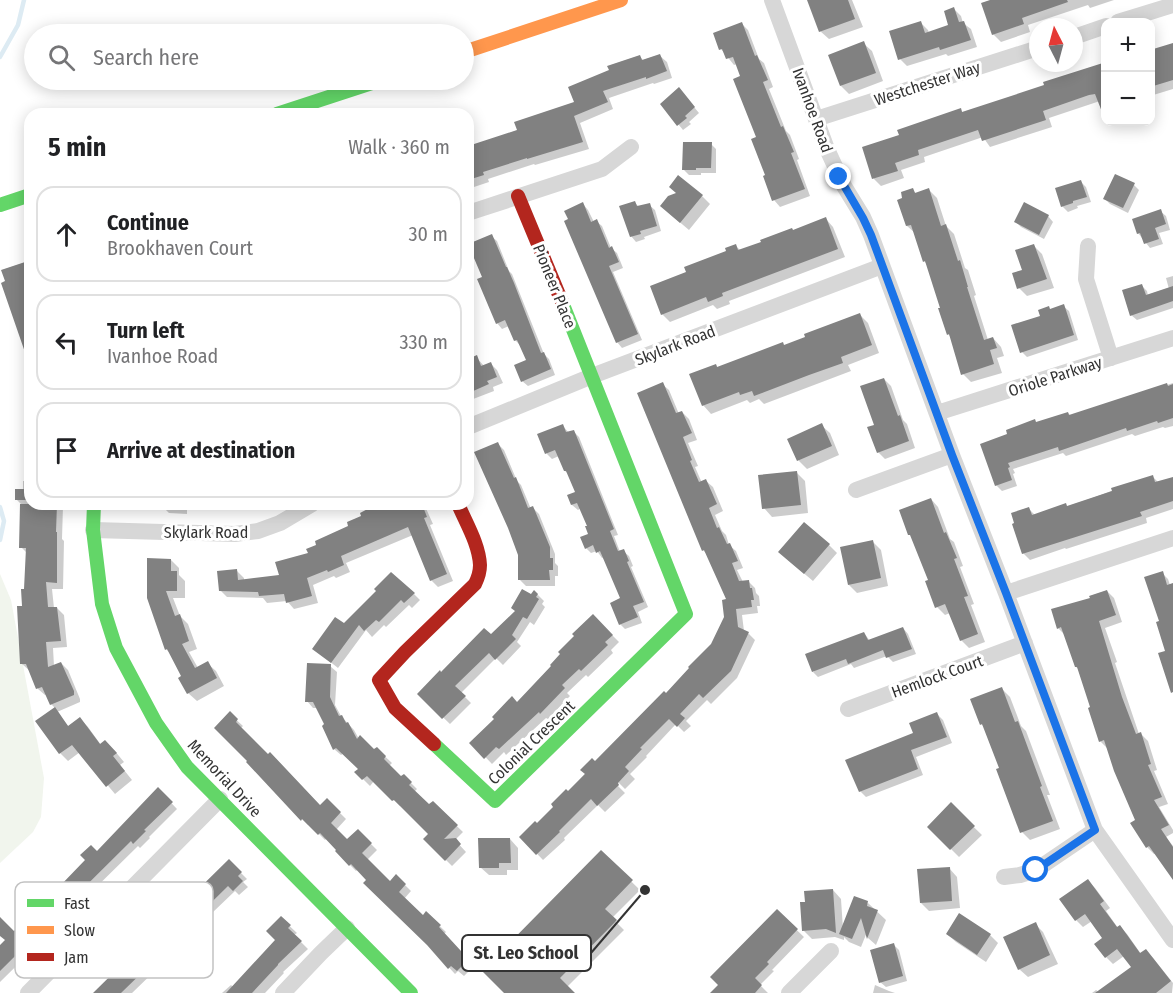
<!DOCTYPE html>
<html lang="en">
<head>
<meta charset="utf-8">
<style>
	body { margin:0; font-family:"Fira Sans Condensed",sans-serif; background:#f2f2f2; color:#202124 }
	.controls { position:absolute; right:18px; top:18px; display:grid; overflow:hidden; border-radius:12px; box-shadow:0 3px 15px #0003 }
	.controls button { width:54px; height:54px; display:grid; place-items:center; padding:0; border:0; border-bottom:2px solid #e0e0e0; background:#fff; color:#202124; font:30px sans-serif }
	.compass { position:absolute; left:1029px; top:18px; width:54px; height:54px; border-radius:50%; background:#fff; box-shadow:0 3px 15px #0003; rotate:354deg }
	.stop { position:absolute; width:18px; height:18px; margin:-14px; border:4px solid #1a73e8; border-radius:50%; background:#fff }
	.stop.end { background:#1a73e8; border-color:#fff; box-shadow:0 2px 6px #0008 }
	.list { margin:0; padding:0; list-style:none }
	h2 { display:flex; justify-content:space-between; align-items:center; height:78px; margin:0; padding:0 24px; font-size:26px }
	h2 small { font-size:20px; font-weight:400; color:#757577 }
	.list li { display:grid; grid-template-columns:39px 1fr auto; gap:18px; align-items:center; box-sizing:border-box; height:96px; margin:0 12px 12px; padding:0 12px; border:2px solid #e0e0e0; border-radius:18px }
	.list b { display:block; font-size:22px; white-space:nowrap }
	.list p { margin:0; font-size:20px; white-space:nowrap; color:#757577 }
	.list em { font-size:20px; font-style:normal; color:#757577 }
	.icon { flex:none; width:33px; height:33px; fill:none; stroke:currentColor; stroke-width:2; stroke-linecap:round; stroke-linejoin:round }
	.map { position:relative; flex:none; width:1173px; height:993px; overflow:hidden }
	.search { position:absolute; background:#fff; box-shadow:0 3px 15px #0003; left:24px; top:24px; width:450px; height:66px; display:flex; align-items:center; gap:15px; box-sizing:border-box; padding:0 21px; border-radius:33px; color:#757577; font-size:22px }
	.panel { position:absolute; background:#fff; box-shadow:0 3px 15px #0003; left:24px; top:108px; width:450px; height:402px; border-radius:18px }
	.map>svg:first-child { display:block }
</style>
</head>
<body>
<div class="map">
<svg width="1173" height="993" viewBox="0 0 1173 993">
	<rect width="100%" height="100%" fill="#fff"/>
	<path fill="#f1f5ed" d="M0,574L11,600L44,778L41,817L33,832L0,863Z"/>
	<path fill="#0003" d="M812,0H852L863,27L829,39L820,31Z
		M994,0H1114L1090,8L1088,5L1028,25L1030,32L1001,42L993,34Z
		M954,9L961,16L963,23L971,29L977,47L948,56L946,54L907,66L900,59L921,23L928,30L929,33L950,26Z
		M742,24L748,30L759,59L764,63L773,87L769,89L786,131L790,135L799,159L797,160L810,196L780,207L774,200L742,77L737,64L734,65L721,49Z
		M863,43L872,51L883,81L849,94L841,86Z
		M1173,44V89L1150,96V52Z
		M660,56L667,62L672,78L654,84L653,83L609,98L613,109L580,123L589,149L535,165L534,164L488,179L489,182L474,187L473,186L468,187V148L519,131L576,103L640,57L644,61Z
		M1106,64V99L1049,118L1052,127L990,147L983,137L924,157L925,162L901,170L904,178L881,186L874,179L864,148L901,136L961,110L963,113L1046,86Z
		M684,95L699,113L689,122L691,124L683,130L662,104Z
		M711,144L716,149V173H701V175H689L684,170Z
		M1081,182L1086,187L1091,202L1077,206L1078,208L1068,212L1062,206Z
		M1134,185L1139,190L1128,213L1110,204L1105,199Z
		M912,190L917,194L929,190L937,198L946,226L954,234L965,268L968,270L976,295L974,296L988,340L993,338L1001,347L1004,356L997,358L1002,373L971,382L963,374L952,338L948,334L942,309L927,264L924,261L915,233L907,226Z
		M702,196L710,204L689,230L670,214Z
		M634,202L639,207L649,205L655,210L661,231L644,237L645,239L636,242L631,236Z
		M583,204L588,210L594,222L596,221L602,226L611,248L617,253L623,268L613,272L642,340L622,348L617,342Z
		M1160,211L1166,216L1170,230L1159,233L1163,244L1150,248L1138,233Z
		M1048,216L1053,222L1044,239L1021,227L1016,222Z
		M826,219L833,227L845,257L729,301L730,304L717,309L713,305L670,322L662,314L688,273L728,252L736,246L741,251Z
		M491,236L497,241L509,271L512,274L544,354L549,359L555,375L528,386L522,381L528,361L520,345L515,340L509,326L502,329L497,323L484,278Z
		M1033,245L1042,254L1054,288L1027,296L1019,288L1023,271Z
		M1173,276V308L1137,320L1131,315L1141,285L1147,291L1148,296L1169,289L1166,278Z
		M1063,306L1069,311L1078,340L1027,357L1022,352L1042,317L1050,310Z
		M860,315L868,323L879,353L848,365L851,371L764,404L759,399L750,403L747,400L711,414L703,405L716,365L718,368L785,347Z
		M476,357L484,366L490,363L497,370L503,383L493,387L494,391L468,401V360Z
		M884,379L891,386L903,420L907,424L915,448L885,459L878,452L876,425Z
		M1173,383V426L1165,428L1163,427L1135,436L1132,434L1066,456L1063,453L1013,469L1015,473L1013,474L1017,486L1002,491L996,485L982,445L1037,423L1068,413L1071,416Z
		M662,384L669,390L679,414L682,412L689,419L697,440L688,443L698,466L695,467L702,483L706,481L713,487L723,511L715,515L722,531L726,535L729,545L736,551L743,568L737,570L743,582H749L755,588L756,593L759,596L760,606H757L758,613L742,615L744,631L749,634L755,640L737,678L711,704L707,700L686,721L691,726L684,732L676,724L646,756L647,757L630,774L635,779L625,789L613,777L611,779L625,793L605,812L598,805L564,838L565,840L543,860L521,837L537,825L595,763L666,695L712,644L725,617L728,600L708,555L703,550Z
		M562,425L569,433L573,431L579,437L618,535L614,536L620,552L623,551L629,556L633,566L631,567L648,607L638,612L642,623L625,629L620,624L622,599L604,557L602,558L597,551L591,553L586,548L590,535L589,527L581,508L578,510L572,505L569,496L577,493L569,474L565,471L559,456L552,459L547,454L539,435Z
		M821,425L830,433L839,455L807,469L799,461L789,439Z
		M29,443L30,504H61L63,506L62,539L64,541L63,589H52L54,608H57L64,615L67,647L53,648L54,666L61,663L68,670L80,699V702L57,712L69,727L80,719L88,727L101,745L114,750L124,762L120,765L132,780L115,794L80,752L68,761L60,753L55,708L51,704L47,694L45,695L38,689L30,671L22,664L23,607L25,591L27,553L21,547V504L16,499L23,490V481H28Z
		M498,444L504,450L517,481L521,485L531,509L533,508L539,514L555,554V563L558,566V576H555V586H526L520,580L519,555Z
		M797,473L805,481L808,513L772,517L764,508Z
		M1152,476L1159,483L1173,478V509L1146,518L1147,523L1066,549L1065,548L1030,560L1023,553L1029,509L1035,515L1068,507Z
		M931,499L938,507L950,539L954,542L963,566L960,567L974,604L971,605L985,642L969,648L961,640L950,613L945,615L937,607L930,581Z
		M163,504H187V514L169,513L163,507Z
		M381,504H424L433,524L430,525L453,581L438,587L431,580L413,535L346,563L350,572L336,578L334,576L313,585L318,603L294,609L287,601L267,603L263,598L227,597L221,591L237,571L244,578V581L281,577Z
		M873,542L881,550L888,586L857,593L849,585Z
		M829,545L837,553L813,581L788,560Z
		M171,560L179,568V575L185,581V598H173L180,616L188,624L197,649L189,652L198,668L207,663L216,671L224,686L197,701L188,693L183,676L170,653L166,649L148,598Z
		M1162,573L1168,579L1170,585L1173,587V679L1161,622Z
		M1107,591L1114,598L1122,622L1105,628L1117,662L1115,663L1139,734H1141L1148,741L1157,770L1154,771L1168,804L1159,807L1173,830V833L1166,837L1173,846V877L1156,853L1154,854L1147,847L1107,748L1100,741L1092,708L1080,670L1076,667L1065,635L1058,628L1092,599Z
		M535,592L544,601L542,604L545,607L534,625L530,622L517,642L521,646L503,665L496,658L461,693L471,703L450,724L419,694L441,674L491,636Z
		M414,594L420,600L412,608L409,605L386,627L384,625L372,637L366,630L338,668L314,649L344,625Z
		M593,616L619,642L611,650L613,653L588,677L586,675L567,693L570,696L548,719L546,718L506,755L504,752L492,764L472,743L517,704L553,666Z
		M903,628L908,634L916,654L893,662L887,656L854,668L851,664L818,677L813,672L864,633L870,641Z
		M330,666L337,672L335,705L341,716L354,730L359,739L374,751L377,749L392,763L389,766L401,778L404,776L417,789L414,792L429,806L433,803L463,832L455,840L466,852L452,866L425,839L430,834L401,805L400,806L374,781L370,786L356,772L360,769L344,753L341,755L334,749L326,725L318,708H313L307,701Z
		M1002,689L1010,697L1021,726L1026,731L1050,795H1047L1060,829L1030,840L1022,832L1001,768L986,728L981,724Z
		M230,714L243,726L240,729L320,807L327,800L346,819L336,830L347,841L364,837L377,850L367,860L390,883L396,876L411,891L404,899L423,917L426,913L446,932L444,934L462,953L466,949L478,962L464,976L458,971L455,974L358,869L356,871L337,852L339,850L327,838L325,840L309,824L308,825L248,762Z
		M937,714L943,720L952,743L916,757L923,775L866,797L860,791L915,734Z
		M158,789L177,809L149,837L150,838L140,848L138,846L0,982V947L7,940L0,933V919L14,933L87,860L97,853Z
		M951,805L982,835L959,857L929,827Z
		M510,839L518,848V870H507V875H489L480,867Z
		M601,852L640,890L612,918L624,930L567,987L573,993H506Z
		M229,861L247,879L243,882L248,887L239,895L235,891L165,958L170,963L164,968L161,965L132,993H95Z
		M949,868L957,877L960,908L929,911L921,903Z
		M1088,881L1095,888L1110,908L1106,911L1118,928L1120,927L1127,934L1141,954L1146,951L1153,958L1173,983L1172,993H1092L1096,990L1099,992L1134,968L1124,956L1113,964L1106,957L1104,938L1092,921L1083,927L1076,920L1061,900Z
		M833,890L841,899L843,929L868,903L886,920L876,945L868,938L867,932L861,947L849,942L844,937V940L835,937L812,939L804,931Z
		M777,911L804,937L772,970L774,971L760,985L768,993H712Z
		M281,918L297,933L294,935L308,949L283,972L284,973L265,993H222L231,985L233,987L277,940Z
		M1035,924L1043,932L1058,964L1028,977L1019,969Z
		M947,934L990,935L998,943L986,962L956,942Z
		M894,945L899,950L907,981L886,987L880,982Z
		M875,985L889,991L895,993H873Z"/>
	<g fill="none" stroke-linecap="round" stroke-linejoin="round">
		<path stroke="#ddebf3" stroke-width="4.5" d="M0,57L18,25L24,0
			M0,507L4,521L0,540"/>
	</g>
	<path fill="#818181" d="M807,0H848L855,19L819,32Z
		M990,0H1067L1068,2L1022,18L1024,24L992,35L981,3Z
		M954,7L959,22L964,21L971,40L940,50L939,47L898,60L889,31L921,21L925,33L948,25L944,11Z
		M742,22L755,56L757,55L768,80L763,82L781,127L783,126L794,152L791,153L805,189L772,201L763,176L765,175L751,139L756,137L733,79L740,76L733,57L726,59L722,49L719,50L713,33Z
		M864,41L876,73L840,86L828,55Z
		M1173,43V80L1150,87V50Z
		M660,54L667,71L646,79V77L603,91L608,102L574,116L583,142L527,159V158L483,172L484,175L468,180V146L517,130L514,122L574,102L568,87L609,70L607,66L640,55L642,60Z
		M1106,62V117H1104L1095,94L1089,95L1043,111L1046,120L982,141L978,130L918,150L919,155L895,163L898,171L872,179L862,147L899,135L897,130L961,108L962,112L1008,97L1044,85L1043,82Z
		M679,87L695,107L685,116L687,118L677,126L660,104Z
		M683,142H712L711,168H696V170H682Z
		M1115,174L1135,183L1123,208L1103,199Z
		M678,175L703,195L680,223L660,206L668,196L676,193L669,187Z
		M1081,180L1087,197L1073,201V203L1061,207L1055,188Z
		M913,188L915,193L929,188L941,226L946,224L958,261L960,260L968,287H967L984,340L993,337L997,348L990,350L994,364L961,375L949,334L947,335L938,308H940L925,261L923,262L911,225L906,226L897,200L902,198L901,192Z
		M635,201L637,206L650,203L657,226L640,231L641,234L630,237L619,206Z
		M583,202L591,222L597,219L609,248L612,246L619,262L609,266L638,334L616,343L564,221L568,219L564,211Z
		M1024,202L1049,215L1039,235L1014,222Z
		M1161,209L1166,224L1155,228L1159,239L1144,244L1140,233L1137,234L1132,219Z
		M826,217L838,249L722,293L723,296L708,302L706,297L661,315L650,286L686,272L684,267L726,251L725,248L736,244L738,250L761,242L760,240L792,228L793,230Z
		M492,234L506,267H507L514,283L541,353L544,352L551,369L521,382L514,365L526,360L517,340L514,341L505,320L496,324L477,279L482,277L468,244Z
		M1034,244L1047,279L1017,289L1012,273L1022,270L1015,250Z
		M28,261L30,268V361H28L1,283L5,281L1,270Z
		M1142,284L1146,295L1173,286V301L1130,316L1122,290Z
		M1064,304L1074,335L1020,353L1011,325L1040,316L1038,310L1049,306L1050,309Z
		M860,313L872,345L841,357L843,363L809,375L754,396L752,391L740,395L739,392L702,406L689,374L716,364L717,367L783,342L784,345L805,337L804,334Z
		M477,355L481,366L491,362L497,377L487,381L489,384L471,392L468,383V359Z
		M884,378L898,416L900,415L909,441L877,453L867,427L874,425L860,386Z
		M663,382L676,413L682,411L692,433L683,437L692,460L690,461L699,482L706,479L717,504L709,508L717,528L719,527L727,544L730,543L738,561L732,563L739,581L749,580L750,588H752L754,600H751L752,607L736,609L738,627L749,632L731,671L703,698L699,694L680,714L685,718L677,727L669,719L640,748L642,749L625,767L629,771L618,783L619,785L597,806L591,799L559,831L560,832L536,855L519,837L535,821L537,823L553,807L551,804L566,789L568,791L585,774L580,770L592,758L595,761L664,691L666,693L689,668L688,667L711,644L724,617L722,600L726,599L704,550L702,551L637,393Z
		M1167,383L1168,386L1173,384V418L1158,423L1157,421L1127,431L1126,428L1059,451L1058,447L1008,463L1010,467L1008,468L1012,480L995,486L980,444L1007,434L1006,430L1035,419L1036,422L1068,412L1069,415Z
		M822,423L832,446L797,461L787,439Z
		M563,424L566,432L574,430L614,529L610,531L618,551L624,549L629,561L627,562L644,602L633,606L638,617L619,625L610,603L620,598L600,551L596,553L593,545L585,549L580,537L588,534L585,526H587L577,503L571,505L567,495L575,492L566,471H564L555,450L545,454L537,434Z
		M498,442L514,478L516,477L528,508L533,506L550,547V558H553V570H549L550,580H518V555L508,528L474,452Z
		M797,471L801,505L762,509L758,475Z
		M1153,475L1155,482L1173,477V501L1140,512L1142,516L1022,554L1012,524L1014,523L1011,513L1029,507L1032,515L1066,503L1067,506L1112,491L1111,488Z
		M15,489H30V500H15Z
		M931,498L944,533L946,532L957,558L954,559L968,596L964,597L978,634L960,641L945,604L935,608L925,581L928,580L910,535H908L899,510Z
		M20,504H57L56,532H57V583L46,582L48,607H57L61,641L46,642L48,667L61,662L74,691V695L50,705L42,687L36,689L26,664H20L17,606H22L21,589H24L26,548H19Z
		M377,504H422L427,517L424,518L447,574L430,581L408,527L341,556L344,565L328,572L327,570L307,578L312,596L286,603L284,594L259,596L258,592L219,591L217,571L237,569L238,580L279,575L275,562L308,553L306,549L316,545L315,541L348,526L347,522L361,516L360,513Z
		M804,522L830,544L804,574L778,552Z
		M873,540L881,578L848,585L840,547Z
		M147,558L171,559V571H177V591H166L175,616L180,614L189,641L182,644L195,668L208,661L217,678L187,694L178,678L181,676L167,649L165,650L147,598Z
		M1163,571L1167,585L1173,583V692L1171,693L1158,653L1165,651L1156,622L1159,621L1144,577Z
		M391,572L415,593L404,603L401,600L379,622L376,620L364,631L359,625L331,663L312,649L335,617L344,623L376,591L374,589Z
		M522,589L531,594L534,590L538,594L536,597L539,599L527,619L523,617L512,635L516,639L495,660L489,653L455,686L466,696L442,719L417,694L440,670L441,672L484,628L491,634L515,611L511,608Z
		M1107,590L1116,615L1099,621L1122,697L1136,734L1141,732L1151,764L1148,765L1162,797L1154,800L1169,825L1161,829L1173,847V880L1149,846L1146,848L1130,823L1135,820L1114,771L1104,740L1099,742L1088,708L1090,707L1077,667H1075L1061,627L1057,629L1051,609L1090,598L1089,596Z
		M593,614L613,635L605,642L608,645L581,671L579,669L562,685L565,688L540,714L539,712L499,749L496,747L484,759L469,743L494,719L492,717L512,696L517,702L551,666L550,665L560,654L558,652L574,636L572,634Z
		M903,627L912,649L886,658L883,650L848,664L846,659L812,672L805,654L864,632L868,640Z
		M307,663L331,664L330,697L339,716L342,715L346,723L348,722L357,739L360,735L374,749L377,747L386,756L384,759L401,776L404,774L412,782L409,785L429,804L433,801L458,825L444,839L456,838L461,844L445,861L423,839L428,834L394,800L392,801L367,776L362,780L354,772L358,769L336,748L333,750L322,726L324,724L313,702H305Z
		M1002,687L1015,722L1018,721L1042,786L1040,787L1053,821L1020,833L996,769L999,768L982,724L980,725L970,699Z
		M55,707L68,726L80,717L100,744L105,740L117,753L113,756L125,771L106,787L72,745L59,754L35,721Z
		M230,711L238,719L236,722L268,754L270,752L320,805L327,798L341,812L331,823L347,839L358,829L372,843L362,853L390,881L396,874L406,884L399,892L423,915L426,911L441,925L439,927L461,951L466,947L473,955L457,971L451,966L448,969L427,945L363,883L366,880L351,864L349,866L335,851L336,850L320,833L318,835L302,819L301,821L246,762L247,761L214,728Z
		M937,712L947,737L911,750L918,769L859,792L845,760L913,733L909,723Z
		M158,787L173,802L144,830L146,831L133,844L131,841L0,971V945L5,940L0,936V917L14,931L31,914L32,915L85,860L80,855L91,845L97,851Z
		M951,802L975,826L950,850L927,827Z
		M478,838H510L511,863H499V868H479Z
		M601,850L633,880L605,909L617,920L560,978L575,993H504L482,971Z
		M229,859L242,872L238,876L243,881L233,891L228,886L161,952L165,956L157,964L154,961L121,993H93Z
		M950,867L952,901L920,903L917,869Z
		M1088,879L1104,901L1100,904L1117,927L1120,925L1140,953L1146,949L1171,981L1156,993H1095L1131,967L1117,949L1105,958L1094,944L1102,938L1085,914L1075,921L1059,899Z
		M833,889L836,933L826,929L802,931L800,902H805L804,891Z
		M854,896L868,901L867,906L878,910L867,939L861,918L852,939L839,934Z
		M777,909L798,929L767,962L769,964L755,978L762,985L755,993H710L718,985L710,977Z
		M959,913L991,934L977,955L946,934Z
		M281,916L291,925L288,928L302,941L278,964V965L252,993H226L275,940L266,931Z
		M1036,922L1050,955L1018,970L1003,937Z
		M894,943L903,976L879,983L870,950Z"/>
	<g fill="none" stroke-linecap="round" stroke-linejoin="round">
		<path stroke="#d7d7d7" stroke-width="16" d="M772,0L827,149L844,186L863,217L871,235L952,455L1006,593L1095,830L1173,940
			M1118,22L1173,5
			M1074,37L1106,26
			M816,119L1038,48
			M468,213L602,169L631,147
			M1088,246L1086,279L1111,358
			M937,413L1173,338
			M468,427L592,376L882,266
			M856,490L952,455
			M93,530L235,534L258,531L280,523L312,504
			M1006,593L1173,538
			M848,709L1025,643
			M1004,877L1020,875L1036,870L1095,830
			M28,993L220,799
			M283,993L321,953L347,928
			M789,993L831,951"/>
		<path stroke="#63d668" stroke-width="14" d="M277,114L381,80
			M0,205L30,195
			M94,504L93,530L102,604L116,648L156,723L187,767L411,993
			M434,744L495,801L686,614L562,302"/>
		<path stroke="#ff974d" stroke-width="14" d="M464,52L621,0"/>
		<path stroke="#b3261e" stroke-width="14" d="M518,196L562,302
			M434,744L395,708L379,680L405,652L475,584C478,578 480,572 480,565C479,544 466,523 458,504"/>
	</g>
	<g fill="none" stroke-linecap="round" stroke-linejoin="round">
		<path stroke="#1a73e8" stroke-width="8" d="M839,177L863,218L871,235L952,455L1006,593L1095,830L1036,870"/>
	</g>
	<g text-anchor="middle" stroke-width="6" stroke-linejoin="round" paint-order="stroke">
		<g font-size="16" fill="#333" stroke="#fff">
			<text transform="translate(927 83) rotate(-18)" y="6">Westchester Way</text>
			<text transform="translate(813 110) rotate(70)" y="6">Ivanhoe Road</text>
			<text transform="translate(555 286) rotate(68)" y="6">Pioneer Place</text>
			<text transform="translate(675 345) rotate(-21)" y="6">Skylark Road</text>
			<text transform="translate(1055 376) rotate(-18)" y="6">Oriole Parkway</text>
			<text x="206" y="538">Skylark Road</text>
			<text transform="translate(937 676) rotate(-20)" y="6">Hemlock Court</text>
			<text transform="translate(531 742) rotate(-44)" y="6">Colonial Crescent</text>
			<text transform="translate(225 778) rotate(47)" y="6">Memorial Drive</text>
		</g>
	</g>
	<rect x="15" y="882" width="198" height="96" rx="9" fill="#fff" stroke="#c2c2c2" stroke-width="1.5"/>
	<rect x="27" y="899" width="27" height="8" fill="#63d668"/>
	<rect x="27" y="926" width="27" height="8" fill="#ff974d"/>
	<rect x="27" y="953" width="27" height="8" fill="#b3261e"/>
	<g font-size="16" fill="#333">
		<text x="64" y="909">Fast</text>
		<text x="64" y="936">Slow</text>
		<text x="64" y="963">Jam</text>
	</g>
	<path fill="none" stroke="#333" stroke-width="2" d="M645 890L591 953"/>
	<circle fill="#333" stroke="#fff" stroke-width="2" cx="645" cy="890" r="6"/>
	<rect fill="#fff" stroke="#333" stroke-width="2" x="462" y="935" width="129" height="36" rx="6"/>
	<g font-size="18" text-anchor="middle" font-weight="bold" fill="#333">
		<text x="526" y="959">St. Leo School</text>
	</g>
</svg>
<div class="controls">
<button>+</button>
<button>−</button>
</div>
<svg class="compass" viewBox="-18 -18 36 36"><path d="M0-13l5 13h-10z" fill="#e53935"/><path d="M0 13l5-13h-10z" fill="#757577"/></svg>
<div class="stop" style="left:1036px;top:870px"></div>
<div class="stop end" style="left:839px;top:177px"></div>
<div class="search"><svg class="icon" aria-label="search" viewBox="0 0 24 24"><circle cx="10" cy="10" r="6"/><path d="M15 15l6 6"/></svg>Search here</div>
<section class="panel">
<h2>5 min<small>Walk · 360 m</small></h2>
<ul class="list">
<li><svg class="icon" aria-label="ahead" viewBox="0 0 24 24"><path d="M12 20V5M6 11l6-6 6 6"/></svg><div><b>Continue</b><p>Brookhaven Court</p></div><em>30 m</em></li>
<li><svg class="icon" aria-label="left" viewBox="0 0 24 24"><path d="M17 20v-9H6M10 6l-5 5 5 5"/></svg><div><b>Turn left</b><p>Ivanhoe Road</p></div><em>330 m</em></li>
<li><svg class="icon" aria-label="arrive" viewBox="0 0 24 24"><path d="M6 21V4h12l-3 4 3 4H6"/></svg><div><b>Arrive at destination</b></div></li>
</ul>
</section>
</div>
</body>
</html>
